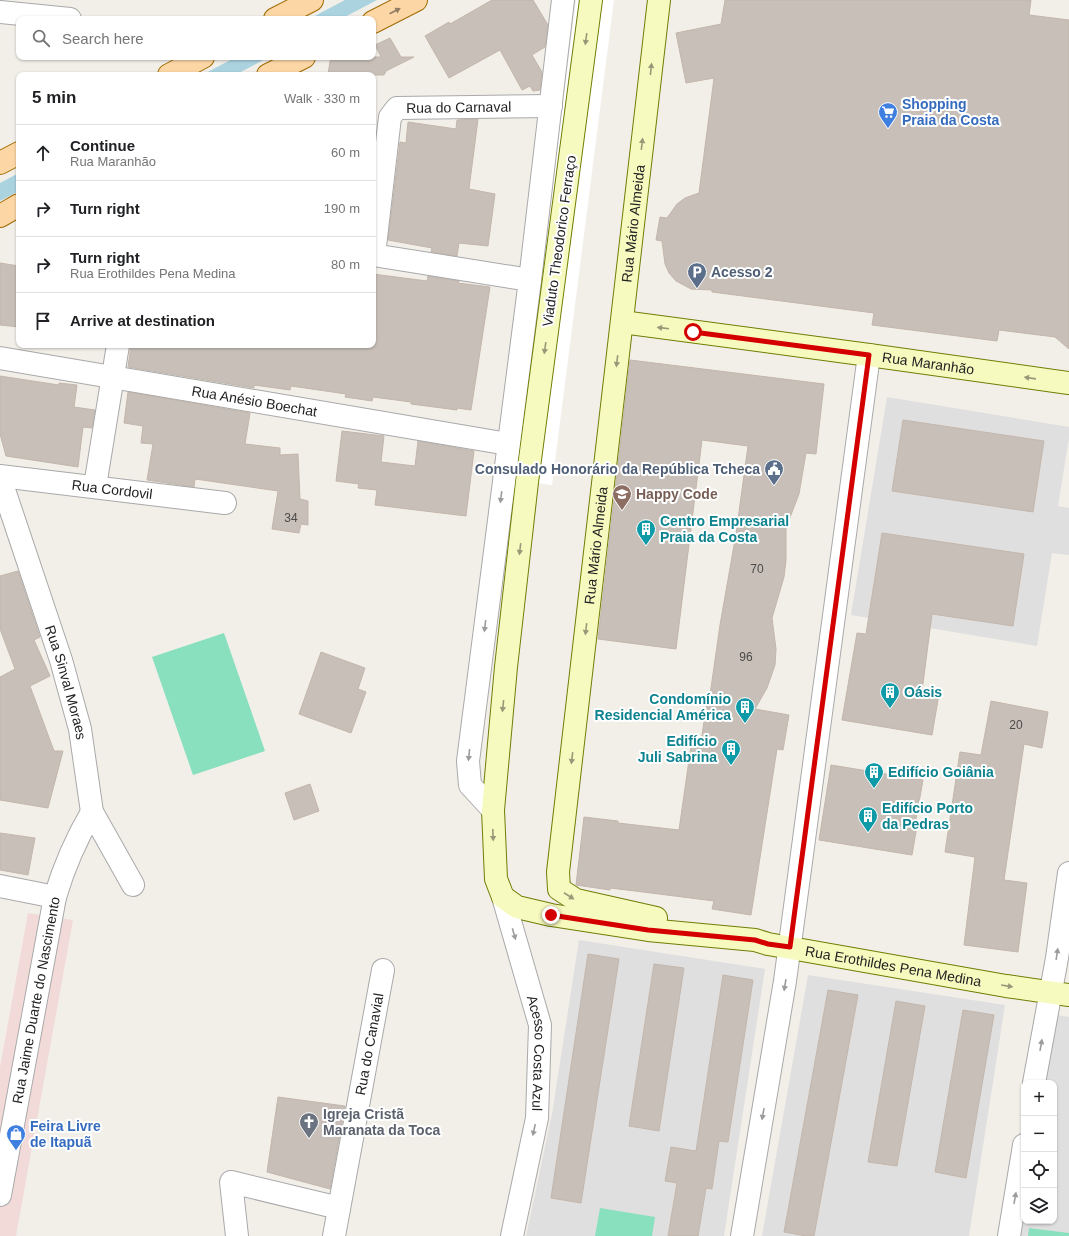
<!DOCTYPE html>
<html lang="en">
<head>
<meta charset="utf-8">
<style>
	body { margin:0; font-family:Arial,sans-serif; background:#f2f2f2; color:#202124 }
	.controls { position:absolute; right:12px; bottom:12px; display:grid; overflow:hidden; border-radius:8px; box-shadow:0 1px 3px #0004 }
	.controls button { width:36px; height:36px; display:grid; place-items:center; padding:0; border:0; border-bottom:1px solid #e0e0e0; background:#fff; color:#202124; font:20px sans-serif }
	.stop { position:absolute; width:12px; height:12px; margin:-9px; border:3px solid #d40000; border-radius:50%; background:#fff }
	.stop.end { background:#d40000; border-color:#fff; box-shadow:0 1px 4px #0008 }
	.list { margin:0; padding:0; list-style:none }
	h2 { display:flex; justify-content:space-between; align-items:center; height:52px; margin:0; padding:0 16px; font-size:17px }
	h2 small { font-size:13px; font-weight:400; color:#757577 }
	.list li { display:grid; grid-template-columns:26px 1fr auto; gap:12px; align-items:center; box-sizing:border-box; height:56px; padding:0 16px; border-top:1px solid #e0e0e0 }
	.list b { display:block; font-size:15px; white-space:nowrap }
	.list p { margin:0; font-size:13px; white-space:nowrap; color:#757577 }
	.list em { font-size:13px; font-style:normal; color:#757577 }
	.icon { flex:none; width:22px; height:22px; fill:none; stroke:currentColor; stroke-width:2; stroke-linecap:round; stroke-linejoin:round }
	.map { position:relative; flex:none; width:1069px; height:1236px; overflow:hidden }
	.search { position:absolute; background:#fff; box-shadow:0 1px 3px #0004; left:16px; top:16px; width:360px; height:44px; display:flex; align-items:center; gap:10px; box-sizing:border-box; padding:0 14px; border-radius:8px; color:#757577; font-size:15px }
	.panel { position:absolute; background:#fff; box-shadow:0 1px 3px #0004; left:16px; top:72px; width:360px; height:276px; border-radius:8px }
	.map>svg:first-child { display:block }
</style>
</head>
<body>
<div class="map">
<svg width="1069" height="1236" viewBox="0 0 1069 1236">
	<rect width="100%" height="100%" fill="#f2efe9"/>
	<path fill="#e0dfdf" d="M887,397L1069,427V438L1058,506L1069,508V555L1052,553L1037,646L851,615Z
		M579,940L765,969L724,1236H526L552,1114Z
		M808,975L1005,1005L969,1236H762Z
		M1045,1013L1069,1017V1236H1012L1024,1156V1221H1054V1083H1035Z"/>
	<path fill="#f2dad9" d="M28,913L73,920L16,1236H0V1067Z"/>
	<path fill="#88e0be" d="M224,633L265,751L193,775L152,657Z
		M600,1208L655,1217L652,1236H595Z
		M1029,1228L1069,1233V1236H1028Z"/>
	<path fill="#aad3df" d="M345,0H377L341,19H309Z
		M236,57H269L235,75H202Z
		M19,173V191L0,201V183Z"/>
	<path fill="#fff" d="M576,0H614L552,485L515,480Z"/>
	<path fill="#c7bfb8" stroke="#c4b6ab" d="M492,0H533L548,25L545,47L532,55L542,72L540,90L533,91L530,86L522,90L500,50L449,78L425,36L449,22L450,24Z
		M725,0H1031L1029,15L1069,20V349L1055,337L999,330L997,341L872,325L874,313L712,292V290L691,289L676,281L669,273L665,264L662,241L656,240L660,217L667,218L677,204L685,198L699,193L714,78L686,83L676,33L721,24Z
		M390,38L401,57H414L386,71L384,75H328L330,61L339,57H381L375,45Z
		M478,119L469,189L495,194L488,246L459,243L457,256L431,252L432,248L388,240L400,142L406,143L408,122L456,129L457,120Z
		M0,263L19,266V327L0,325Z
		M373,274L427,281L428,276L459,281L458,283L490,287L471,410L457,408V410L411,404V402L373,397L372,401L345,397L346,394L291,386L290,390L254,385V388L128,367L131,345H373Z
		M630,360L824,384L816,454L806,453L799,494L786,528V560L784,577L772,618L776,649L775,665L767,688L755,709L789,715L783,750L777,749L751,915L712,909L714,901L643,892L610,888V890L576,885L584,817L618,821V823L679,830L691,746L700,748L707,702H709L720,625L736,534L748,446L702,440L676,649L598,639Z
		M0,376L59,385V383L77,385L74,407L95,410L92,428L83,427L78,467L6,456L0,434Z
		M128,392L250,413L245,444L280,448V455L298,454L300,499L308,501V525L301,524L299,533L272,529L278,491L195,479L194,487L147,480L153,444L141,443L143,426L124,423Z
		M903,420L1044,441L1033,512L892,491Z
		M342,431L384,436L381,462L415,466L418,441L474,451L466,516L375,505L377,490L358,488L359,484L336,481Z
		M882,533L1024,554L1013,626L932,614L922,691L939,694L932,735L842,720L857,633L866,634Z
		M18,571L40,637L34,640L50,676L30,686L54,751H63L48,808L0,800V677L15,669L0,629V576Z
		M321,652L365,668L358,689L366,692L351,733L299,714Z
		M991,701L1048,712L1042,748L1024,744L1004,880L1027,883L1018,952L964,945L975,857L945,852L960,752L981,755Z
		M831,765L923,780L915,825L917,826L912,855L819,840Z
		M310,784L319,811L294,820L285,793Z
		M0,833L35,838L28,875L0,870Z
		M588,954L619,959L581,1203L551,1198Z
		M654,964L684,968L659,1131L629,1126Z
		M723,975L753,980L728,1142L719,1141L712,1189L706,1188L698,1236H668L677,1183L665,1181L671,1147L696,1151Z
		M828,990L858,995L814,1236H806L784,1232Z
		M896,1001L925,1006L897,1166L868,1162Z
		M963,1010L994,1015L966,1178L935,1172Z
		M278,1097L345,1106L330,1189L267,1172Z"/>
	<g fill="none" stroke-linecap="round" stroke-linejoin="round">
		<g stroke="#a9a9a9" stroke-width="24">
			<g id="street">
				<path d="M0,12L70,19"/>
				<path d="M373,255L530,280"/>
				<path id="s1" d="M374,255L390,117L397,108L551,106"/>
				<path id="s2" d="M0,358L508,444"/>
				<path id="s3" d="M0,476L225,503"/>
				<path id="s4" d="M0,478L61,660L80,729L92,812L133,885"/>
				<path d="M95,486L118,345"/>
				<path d="M493,810L470,785L468,761L530,280L563,0"/>
				<path d="M0,886L55,897"/>
				<path id="s5" d="M503,897L540,1025L537,1118L512,1236"/>
				<path d="M1034,1083L1057,958L1069,873"/>
				<path id="s6" d="M0,1195L55,897C64,867 76,839 92,812"/>
				<path d="M237,1236L231,1182L339,1208"/>
				<path id="s7" d="M334,1236L383,970"/>
				<path d="M742,1236L785,981L869,355"/>
				<path d="M1009,1236L1024,1145"/>
			</g>
		</g>
		<g stroke="#707d05" stroke-width="24">
			<g id="secondary">
				<path id="s8" d="M591,0L527,482L506,667L493,810L496,879L503,897L517,907L551,915L648,930L755,940L768,944L1006,986L1069,995"/>
				<path id="s9" d="M622,322L869,355L1069,383"/>
				<path id="s10" d="M656,918L576,900L559,889L558,872L659,0"/>
			</g>
		</g>
		<g stroke="#a06b00" stroke-width="24">
			<path id="primary" d="M275,19L312,0
				M373,22L416,0
				M169,75L203,57
				M268,75L304,57
				M0,163L19,153
				M0,216L19,205"/>
		</g>
		<use href="#street" stroke="#fff" stroke-width="22"/>
		<use href="#secondary" stroke="#f7fabf" stroke-width="22"/>
		<use href="#primary" stroke="#fcd6a4" stroke-width="22"/>
	</g>
	<defs><path id="oneway-solid" d="M-6-.8H1V-3.2L6.5 0L1 3.2V.8H-6Z"/></defs>
	<use fill="#8f7c63" href="#oneway-solid" transform="translate(395 11) rotate(-27)"/>
	<g fill="#979978">
		<use href="#oneway-solid" transform="translate(586 39) rotate(98)"/>
		<use href="#oneway-solid" transform="translate(651 69) rotate(-84)"/>
		<use href="#oneway-solid" transform="translate(642 144) rotate(-83)"/>
		<use href="#oneway-solid" transform="translate(663 328) rotate(-173)"/>
		<use href="#oneway-solid" transform="translate(545 348) rotate(98)"/>
		<use href="#oneway-solid" transform="translate(617 361) rotate(97)"/>
		<use href="#oneway-solid" transform="translate(1030 378) rotate(-172)"/>
		<use href="#oneway-solid" transform="translate(520 549) rotate(97)"/>
		<use href="#oneway-solid" transform="translate(586 629) rotate(97)"/>
		<use href="#oneway-solid" transform="translate(503 706) rotate(96)"/>
		<use href="#oneway-solid" transform="translate(572 758) rotate(97)"/>
		<use href="#oneway-solid" transform="translate(493 835) rotate(88)"/>
		<use href="#oneway-solid" transform="translate(569 896) rotate(33)"/>
		<use href="#oneway-solid" transform="translate(1007 986) rotate(9)"/>
	</g>
	<g fill="#9c9c9c">
		<use href="#oneway-solid" transform="translate(501 497) rotate(97)"/>
		<use href="#oneway-solid" transform="translate(485 626) rotate(97)"/>
		<use href="#oneway-solid" transform="translate(469 755) rotate(96)"/>
		<use href="#oneway-solid" transform="translate(514 934) rotate(74)"/>
		<use href="#oneway-solid" transform="translate(1057 954) rotate(-81)"/>
		<use href="#oneway-solid" transform="translate(785 985) rotate(99)"/>
		<use href="#oneway-solid" transform="translate(1041 1045) rotate(-80)"/>
		<use href="#oneway-solid" transform="translate(763 1114) rotate(100)"/>
		<use href="#oneway-solid" transform="translate(534 1130) rotate(102)"/>
		<use href="#oneway-solid" transform="translate(1015 1198) rotate(-80)"/>
	</g>
	<g fill="none" stroke-linecap="round" stroke-linejoin="round">
		<path stroke="#d40000" stroke-width="5" d="M551,915L648,930L755,940L768,944L790,947L869,355L693,332"/>
	</g>
	<defs>
		<g id="supermarket-pin" transform="scale(1)"><path d="M0 17L-7.5 6A9.5 9.5 0 1 1 7.5 6Z" fill="#3f7fe0" stroke="#fff"/><path d="M-6-5.5h2.5l.6 2H6L4.5 2H-2.5L-4.4-4H-6ZM-1.5 3.2a1.3 1.3 0 1 0 .1 0ZM3 3.2a1.3 1.3 0 1 0 .1 0Z" fill="#fff"/></g>
		<g id="parking-pin" transform="scale(1)"><path d="M0 17L-7.5 6A9.5 9.5 0 1 1 7.5 6Z" fill="#5c6f8a" stroke="#fff"/><path d="M-3.5-5.5H1a3.5 3.5 0 0 1 0 7H-1V5.5H-3.5ZM-1-3.4V-.6H.8a1.4 1.4 0 0 0 0-2.8Z" fill="#fff"/></g>
		<g id="civic-pin" transform="scale(1)"><path d="M0 17L-7.5 6A9.5 9.5 0 1 1 7.5 6Z" fill="#5c6f8a" stroke="#fff"/><path d="M-.6-6.5H3V-4.5H.6V-3L4-1V1h2V6H-6V1h2V-1L-.6-3ZM-1.2 2.5V6h2.4V2.5Z" fill="#fff"/></g>
		<g id="university-pin" transform="scale(1)"><path d="M0 17L-7.5 6A9.5 9.5 0 1 1 7.5 6Z" fill="#8d6e63" stroke="#fff"/><path d="M0-5L7-2L0 1L-7-2ZM-4 1L0 2.5L4 1V4Q0 6-4 4Z" fill="#fff"/></g>
		<g id="building-pin" transform="scale(1)"><path d="M0 17L-7.5 6A9.5 9.5 0 1 1 7.5 6Z" fill="#0f9aa8" stroke="#fff"/><path d="M-4-6H4V6H1V3H-1V6H-4ZM-2.5-4.3h1.7v1.8h-1.7ZM.8-4.3h1.7v1.8H.8ZM-2.5-1h1.7V.8h-1.7ZM.8-1h1.7V.8H.8Z" fill="#fff"/></g>
		<g id="church-pin" transform="scale(1)"><path d="M0 17L-7.5 6A9.5 9.5 0 1 1 7.5 6Z" fill="#6b7280" stroke="#fff"/><path d="M-1.2-6h2.4v3.5h3.3v2.4h-3.3V6h-2.4V-.1h-3.3v-2.4h3.3Z" fill="#fff"/></g>
		<g id="shop-pin" transform="scale(1)"><path d="M0 17L-7.5 6A9.5 9.5 0 1 1 7.5 6Z" fill="#3f7fe0" stroke="#fff"/><path d="M-5-2.5h2.3a2.7 3.5 0 0 1 5.4 0H5L5.5 6h-11ZM-1.5-2.5h3a1.5 2.3 0 0 0-3 0Z" fill="#fff"/></g>
	</defs>
	<g fill-rule="evenodd">
		<use href="#supermarket-pin" x="888" y="112"/>
		<use href="#parking-pin" x="697" y="272"/>
		<use href="#civic-pin" x="774" y="469"/>
		<use href="#university-pin" x="622" y="494"/>
		<use href="#building-pin" x="646" y="529"/>
		<use href="#building-pin" x="890" y="692"/>
		<use href="#building-pin" x="745" y="707"/>
		<use href="#building-pin" x="731" y="749"/>
		<use href="#building-pin" x="874" y="772"/>
		<use href="#building-pin" x="868" y="816"/>
		<use href="#church-pin" x="309" y="1122"/>
		<use href="#shop-pin" x="16" y="1134"/>
	</g>
	<g text-anchor="middle" stroke-width="4" stroke-linejoin="round" paint-order="stroke">
		<g font-size="12" fill="#4b4948">
			<text x="291" y="522">34</text>
			<text x="757" y="573">70</text>
			<text x="746" y="661">96</text>
			<text x="1016" y="729">20</text>
		</g>
		<g font-size="14" font-weight="bold" fill="#366cbe" stroke="#fff" text-anchor="start">
			<text x="902" y="109">Shopping<tspan x="902" dy="16">Praia da Costa</tspan></text>
			<text x="30" y="1131">Feira Livre<tspan x="30" dy="16">de Itapuã</tspan></text>
		</g>
		<g font-size="14" fill="#222" stroke="#fff">
			<text dy="5" stroke="none"><textPath href="#s1" startOffset="212">Rua do Carnaval</textPath></text>
			<text dy="5" stroke="none"><textPath href="#s10" startOffset="772">Rua Mário Almeida</textPath></text>
			<text transform="translate(559 241) rotate(-82)" y="5">Viaduto Theodorico Ferraço</text>
			<text dy="5" stroke="none"><textPath href="#s9" startOffset="309">Rua Maranhão</textPath></text>
			<text dy="5" stroke="none"><textPath href="#s2" startOffset="258">Rua Anésio Boechat</textPath></text>
			<text dy="5" stroke="none"><textPath href="#s3" startOffset="113">Rua Cordovil</textPath></text>
			<text dy="5" stroke="none"><textPath href="#s10" startOffset="448">Rua Mário Almeida</textPath></text>
			<text dy="5" stroke="none"><textPath href="#s4" startOffset="215">Rua Sinval Moraes</textPath></text>
			<text dy="5" stroke="none"><textPath href="#s8" startOffset="1303">Rua Erothildes Pena Medina</textPath></text>
			<text dy="5" stroke="none"><textPath href="#s6" startOffset="198">Rua Jaime Duarte do Nascimento</textPath></text>
			<text dy="5" stroke="none"><textPath href="#s7" startOffset="195">Rua do Canavial</textPath></text>
			<text dy="5" stroke="none"><textPath href="#s5" startOffset="161">Acesso Costa Azul</textPath></text>
		</g>
		<g font-size="14" font-weight="bold" fill="#4e5e75" stroke="#fff" text-anchor="start">
			<text x="711" y="277">Acesso 2</text>
			<text x="760" y="474" text-anchor="end">Consulado Honorário da República Tcheca</text>
		</g>
		<g font-size="14" font-weight="bold" fill="#785e54" stroke="#fff" text-anchor="start">
			<text x="636" y="499">Happy Code</text>
		</g>
		<g font-size="14" font-weight="bold" fill="#0d838f" stroke="#fff" text-anchor="start">
			<text x="660" y="526">Centro Empresarial<tspan x="660" dy="16">Praia da Costa</tspan></text>
			<text x="904" y="697">Oásis</text>
			<text x="731" y="704" text-anchor="end">Condomínio<tspan x="731" dy="16">Residencial América</tspan></text>
			<text x="717" y="746" text-anchor="end">Edifício<tspan x="717" dy="16">Juli Sabrina</tspan></text>
			<text x="888" y="777">Edifício Goiânia</text>
			<text x="882" y="813">Edifício Porto<tspan x="882" dy="16">da Pedras</tspan></text>
		</g>
		<g font-size="14" font-weight="bold" fill="#5b616d" stroke="#fff" text-anchor="start">
			<text x="323" y="1119">Igreja Cristã<tspan x="323" dy="16">Maranata da Toca</tspan></text>
		</g>
	</g>
</svg>
<div class="controls">
<button>+</button>
<button>−</button>
<button><svg class="icon" aria-label="locate" viewBox="0 0 24 24"><circle cx="12" cy="12" r="6"/><path d="M12 2v4M12 18v4M2 12h4M18 12h4"/></svg></button>
<button><svg class="icon" aria-label="layers" viewBox="0 0 24 24"><path d="M12 4l9 5-9 5-9-5zM3 14l9 5 9-5"/></svg></button>
</div>
<div class="stop" style="left:693px;top:332px"></div>
<div class="stop end" style="left:551px;top:915px"></div>
<div class="search"><svg class="icon" aria-label="search" viewBox="0 0 24 24"><circle cx="10" cy="10" r="6"/><path d="M15 15l6 6"/></svg>Search here</div>
<section class="panel">
<h2>5 min<small>Walk · 330 m</small></h2>
<ul class="list">
<li><svg class="icon" aria-label="ahead" viewBox="0 0 24 24"><path d="M12 20V5M6 11l6-6 6 6"/></svg><div><b>Continue</b><p>Rua Maranhão</p></div><em>60 m</em></li>
<li><svg class="icon" aria-label="right" viewBox="0 0 24 24"><path d="M7 20v-9h11M14 6l5 5-5 5"/></svg><div><b>Turn right</b></div><em>190 m</em></li>
<li><svg class="icon" aria-label="right" viewBox="0 0 24 24"><path d="M7 20v-9h11M14 6l5 5-5 5"/></svg><div><b>Turn right</b><p>Rua Erothildes Pena Medina</p></div><em>80 m</em></li>
<li><svg class="icon" aria-label="arrive" viewBox="0 0 24 24"><path d="M6 21V4h12l-3 4 3 4H6"/></svg><div><b>Arrive at destination</b></div></li>
</ul>
</section>
</div>
</body>
</html>
